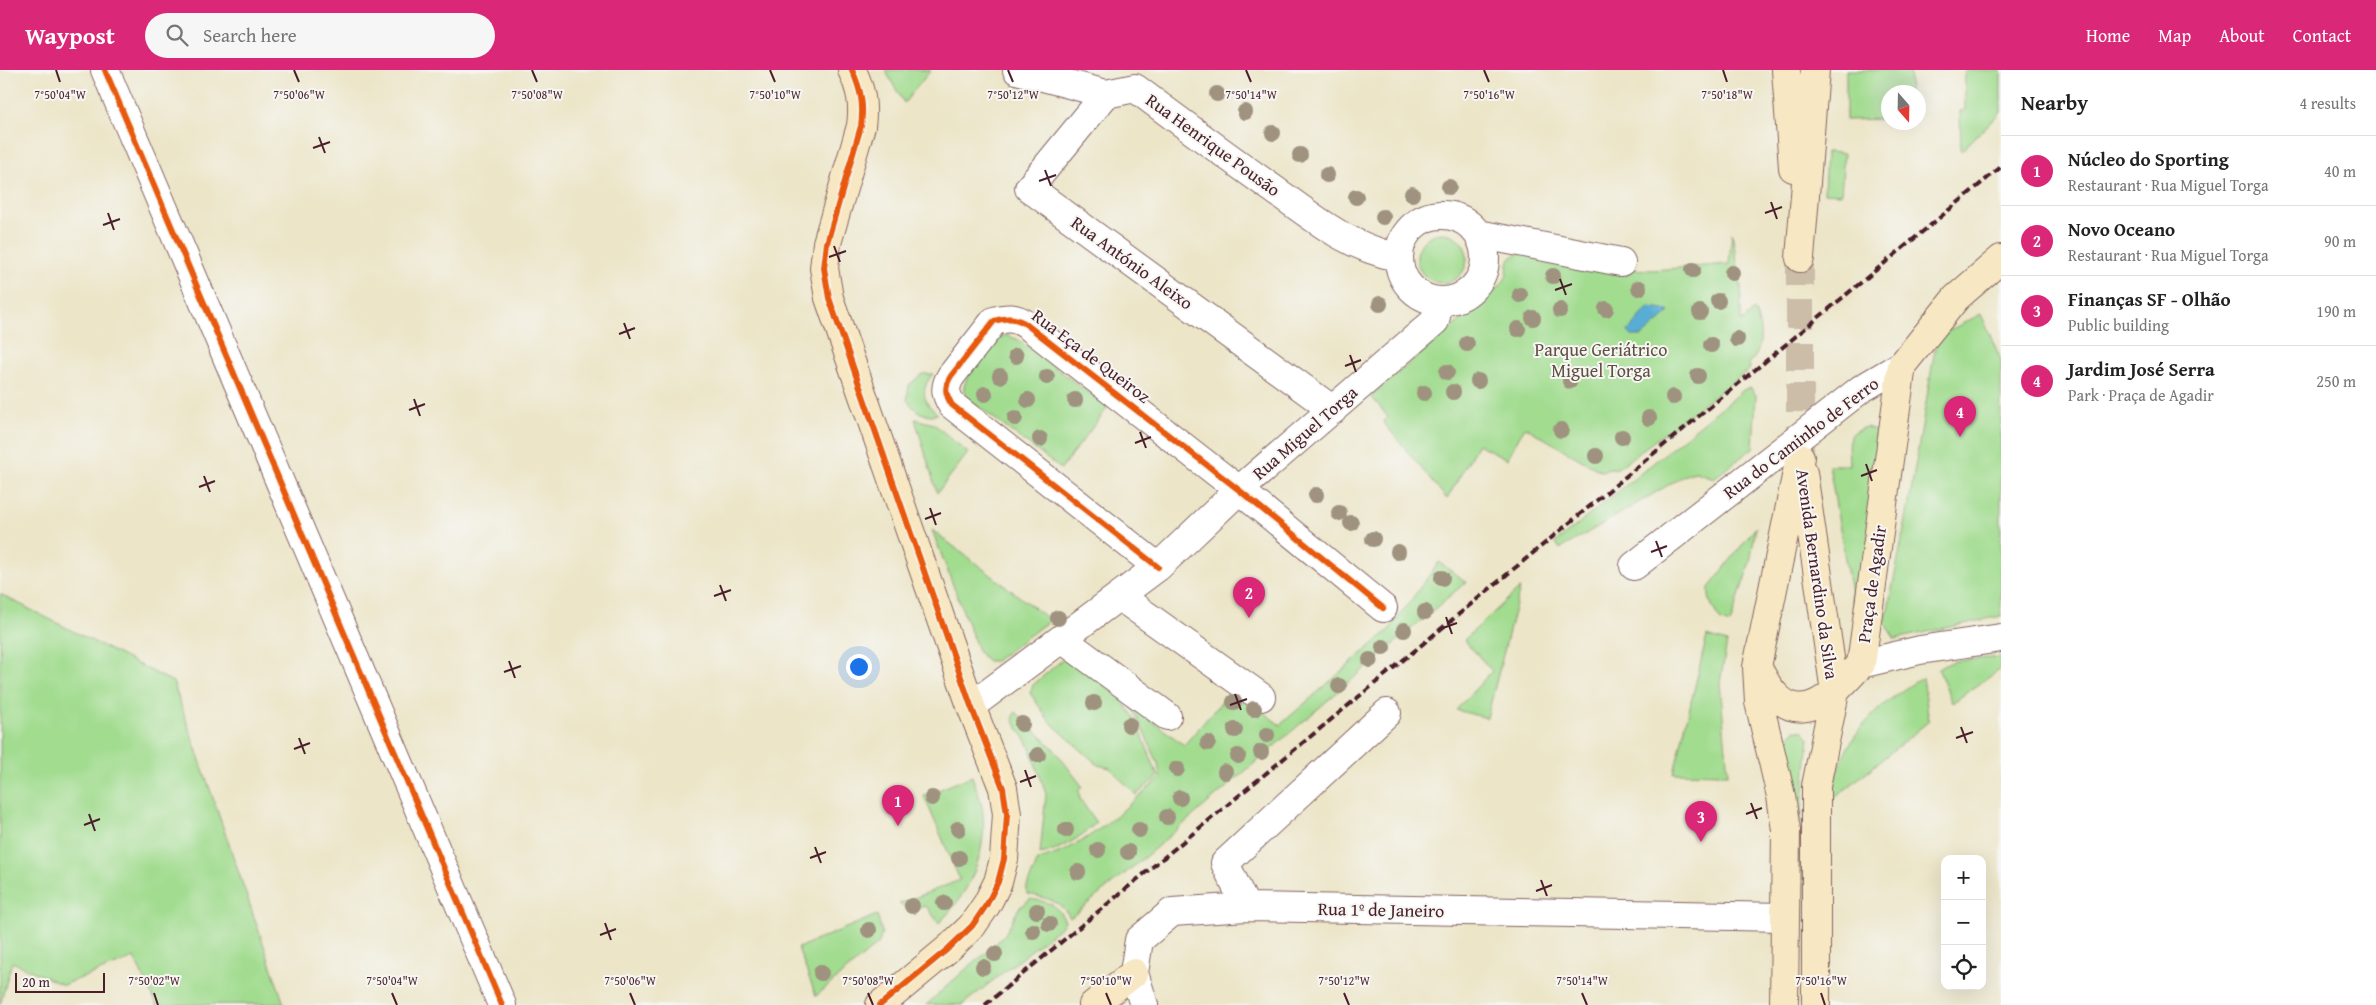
<!DOCTYPE html>
<html lang="en">
<head>
<meta charset="utf-8">
<style>
	body { margin:0; font-family:"Gentium Book Plus",serif; background:#f6f6f6; color:#222 }
	.controls { position:absolute; right:15px; bottom:15px; display:grid; overflow:hidden; border-radius:10px; box-shadow:0 5px 20px #0002 }
	.controls button { width:45px; height:45px; display:grid; place-items:center; padding:0; border:0; border-bottom:1px solid #e0e0e0; background:#fff; color:#222; font:25px sans-serif }
	.compass { position:absolute; left:1881px; top:15px; width:45px; height:45px; border-radius:50%; background:#fff; box-shadow:0 5px 20px #0002; rotate:160deg }
	.scale { position:absolute; left:15px; bottom:12px; width:90px; box-sizing:border-box; padding-left:5px; border:2px solid #4a1f2b; border-top:0; font-size:14px; line-height:18px; white-space:nowrap; color:#4a1f2b; -webkit-text-stroke:4px #f6f6f2; paint-order:stroke }
	.you { position:absolute; left:858px; top:596px; width:18px; height:18px; margin:-12px; border:4px solid #fff; border-radius:50%; background:#1a73e8; box-shadow:0 0 0 8px #1a73e833 }
	.badge { display:grid; place-items:center; width:32px; height:32px; border-radius:50%; background:#db2777; color:#fff; font-size:16px; font-weight:700 }
	.pin { position:absolute; translate:-50% -41px; filter:drop-shadow(0 1px 2px #0008) }
	.pin::after { content:''; position:absolute; top:26px; width:18px; height:15px; background:inherit; clip-path:polygon(0 0,100% 0,50% 100%) }
	.list { margin:0; padding:0; list-style:none }
	h2 { display:flex; justify-content:space-between; align-items:center; height:65px; margin:0; padding:0 20px; font-size:21px }
	h2 small { font-size:16px; font-weight:400; color:#767676 }
	.list li { display:grid; grid-template-columns:32px 1fr auto; gap:15px; align-items:center; box-sizing:border-box; height:70px; padding:0 20px; border-top:1px solid #e0e0e0 }
	.list b { display:block; font-size:19px; white-space:nowrap }
	.list p { margin:0; font-size:16px; white-space:nowrap; color:#767676 }
	.list em { font-size:16px; font-style:normal; color:#767676 }
	.icon { flex:none; width:28px; height:28px; fill:none; stroke:currentColor; stroke-width:2; stroke-linecap:round; stroke-linejoin:round }
	.map { position:relative; flex:none; width:2001px; height:935px; overflow:hidden }
	header { display:flex; align-items:center; gap:30px; box-sizing:border-box; height:70px; padding:0 25px; background:#db2777; color:#fff }
	header strong { font-size:24px }
	nav { display:flex; gap:28px; margin-inline-start:auto; font-size:18px }
	.search { width:350px; height:45px; background:#f6f6f6; display:flex; align-items:center; gap:12px; box-sizing:border-box; padding:0 18px; border-radius:28px; color:#767676; font-size:19px }
	main { display:flex }
	aside { flex:1; background:#fff }
	.map>svg:first-child { display:block }
</style>
</head>
<body>
<header>
<strong>Waypost</strong>
<div class="search"><svg class="icon" aria-label="search" viewBox="0 0 24 24"><circle cx="10" cy="10" r="6"/><path d="M15 15l6 6"/></svg>Search here</div>
<nav><a>Home</a><a>Map</a><a>About</a><a>Contact</a></nav>
</header>
<main>
<div class="map">
<svg width="2001" height="935" viewBox="0 0 2001 935">
	<rect width="100%" height="100%" fill="#f6f6f2"/>
	<filter id="ink" filterUnits="userSpaceOnUse"><feTurbulence type="fractalNoise" baseFrequency=".02" numOctaves="2"/><feDisplacementMap in="SourceGraphic" scale="10" xChannelSelector="R" yChannelSelector="G"/><feConvolveMatrix kernelMatrix="1 2 1 2 8 2 1 2 1" color-interpolation-filters="sRGB"/></filter>
	<filter id="wash" filterUnits="userSpaceOnUse"><feTurbulence type="fractalNoise" baseFrequency=".0096" numOctaves="4" result="noise"/><feDisplacementMap in="SourceGraphic" scale="20" xChannelSelector="R" yChannelSelector="G"/><feGaussianBlur stdDeviation="1.12" result="paint"/><feColorMatrix in="noise" values="0 0 0 0 0 0 0 0 0 0 0 0 0 0 0 0 0 1.4 0 .05"/><feComposite in="paint" operator="in"/></filter>
	<g filter="url(#wash)">
		<rect width="100%" height="100%" fill="#ece5c8"/>
		<path fill="#a1dc8f" stroke="#767e5d" d="M885,0H931L904,33Z
			M1846,0H1911L1909,22H1888V49L1846,50Z
			M1965,0H2001V42L1961,81L1960,41L1965,40Z
			M1826,82L1844,83L1841,124L1824,123Z
			M1732,163L1741,216V252L1754,240C1762,255 1764,282 1749,293L1750,299L1618,398L1600,401L1525,357L1507,389L1478,374L1447,429L1383,352L1388,347L1371,326L1494,222C1497,218 1503,213 1505,209C1511,195 1502,189 1521,183L1627,199L1653,200L1729,194Z
			M1417 188a25 25 0 1 1 50 0a25 25 0 1 1-50 0Z
			M1981,244L2001,290V546L1895,569L1885,554L1907,445L1937,267Z
			M1005,265L1017,269L1108,337L1061,399L967,328C965,325 963,322 964,317C965,305 994,270 1005,265Z
			M922,304H933C920,319 922,332 938,344C923,347 916,342 907,330L909,315Z
			M1751,318L1756,325L1753,378L1714,408L1696,402L1687,404L1560,479L1555,473L1743,320Z
			M915,349L934,354L968,383L937,423Z
			M1866,357L1886,363L1856,553L1829,395H1849C1849,373 1843,364 1866,357Z
			M1756,457L1750,492L1730,554L1721,551C1715,542 1707,530 1709,518Z
			M932,460L1050,550L995,591H988L979,583Z
			M1439,492L1466,512L1139,792L1070,848C1061,830 1046,828 1027,824V816L1038,790C1086,778 1123,739 1160,708L1158,693L1132,636L1184,675L1233,619L1280,655L1389,560Z
			M1520,518L1487,648L1456,640L1492,601L1464,570Z
			M0,524L173,612L284,934L157,935L134,888L63,915L12,892L0,935Z
			M1707,566L1727,572L1720,613L1728,704L1674,703Z
			M2001,587V599L1952,633L1938,598L1955,591Z
			M1063,589L1074,593L1119,626L1136,650L1158,706L1136,725L1110,698L1098,695L1050,652L1030,623L1033,615Z
			M1923,607L1929,651L1831,731C1838,671 1874,637 1923,607Z
			M1016,642L1053,678L1082,716L1079,720L1080,729L1096,753C1080,768 1061,780 1040,784L1046,724L1028,673L1014,652L1013,646Z
			M1795,660L1803,661L1809,668L1801,752H1799L1787,667Z
			M972,706C976,718 982,731 983,744C987,785 968,825 939,853L926,836L910,840L899,834L960,810L924,726Z
			M1030,829C1049,832 1056,833 1065,851L1062,856L962,935H926L967,898L991,879L1005,864L1019,838Z
			M877,845L882,862L879,873L816,926L798,878Z"/>
		<path fill="#59add5" stroke="#526680" d="M1649,237L1664,239L1670,242L1642,266H1632L1628,262L1629,260Z"/>
	</g>
	<g filter="url(#ink)">
		<g fill="none" stroke-linecap="round" stroke-linejoin="round">
			<path stroke="#ccbda9" stroke-width="28" stroke-dasharray="28 14" stroke-linecap="butt" d="M1800,188V387"/>
			<g stroke="#836462" stroke-width="30">
				<path id="street" d="M105,0L502,935
					M1017,0L1106,24L1135,18C1182,53 1228,87 1276,121C1315,149 1350,178 1398,187
					M1106,24L1029,118L1333,340
					M1399 188a43 43 0 1 1 86 0a43 43 0 1 1-86 0Z
					M1478,164L1621,192
					M1634,496L1861,319L1902,295
					M1158,497L952,335C945,324 944,317 951,306L994,251C1007,247 1016,247 1027,255L1239,420L1383,538
					M1119,526L1261,627
					M1062,569L1167,646
					M1861,594L1920,580L2001,568
					M971,636L1158,497L1239,420L1435,251L1439,232
					M1246,837L1225,793L1387,643
					M1144,935L1134,903L1139,870L1172,842L1246,837L1785,847"/>
			</g>
			<g stroke="#836462" stroke-width="30">
				<path id="secondary" d="M852,0C861,20 864,34 861,56L827,173L824,198L829,228L971,636L1003,718L1007,744L1004,789L998,812L987,834L972,856L949,878L880,935
					M1786,0L1793,98
					M1800,188L1815,0
					M1803,403L1835,622L1816,716V935
					M1757,597C1762,604 1765,613 1771,620C1803,662 1838,619 1861,594L1902,295L1956,228L2001,189
					M1093,935L1134,903
					M1784,935L1786,760L1781,726L1759,632L1757,597L1800,387"/>
			</g>
			<use href="#street" stroke="#fff" stroke-width="28"/>
			<use href="#secondary" stroke="#f7e8c3" stroke-width="28"/>
			<path stroke="#4a1f2b" stroke-width="4" stroke-dasharray="8 4" stroke-linecap="butt" d="M985,935L2001,97"/>
			<g stroke="#f6f6f2" stroke-width="9">
				<path id="cycleway" d="M105,0L502,935
					M852,0C861,20 864,34 861,56L827,173L824,198L829,228L971,636L1003,718L1007,744L1004,789L998,812L987,834L972,856L949,878L880,935
					M1158,497L952,335C945,324 944,317 951,306L994,251C1007,247 1016,247 1027,255L1239,420L1383,538"/>
			</g>
			<use href="#cycleway" stroke="#e8590c" stroke-width="6"/>
		</g>
		<g fill="#9f927f">
			<circle cx="1217" cy="24" r="8"/>
			<circle cx="1245" cy="42" r="8"/>
			<circle cx="1273" cy="63" r="8"/>
			<circle cx="1300" cy="85" r="8"/>
			<circle cx="1327" cy="105" r="8"/>
			<circle cx="1449" cy="117" r="8"/>
			<circle cx="1412" cy="124" r="8"/>
			<circle cx="1356" cy="127" r="8"/>
			<circle cx="1383" cy="147" r="8"/>
			<circle cx="1693" cy="200" r="8"/>
			<circle cx="1732" cy="203" r="8"/>
			<circle cx="1553" cy="206" r="8"/>
			<circle cx="1639" cy="218" r="8"/>
			<circle cx="1520" cy="225" r="8"/>
			<circle cx="1718" cy="231" r="8"/>
			<circle cx="1380" cy="234" r="8"/>
			<circle cx="1606" cy="239" r="8"/>
			<circle cx="1560" cy="240" r="8"/>
			<circle cx="1700" cy="242" r="8"/>
			<circle cx="1533" cy="248" r="8"/>
			<circle cx="1518" cy="259" r="8"/>
			<circle cx="1737" cy="269" r="8"/>
			<circle cx="1467" cy="274" r="8"/>
			<circle cx="1711" cy="275" r="8"/>
			<circle cx="1016" cy="286" r="8"/>
			<circle cx="1447" cy="302" r="8"/>
			<circle cx="1000" cy="306" r="8"/>
			<circle cx="1698" cy="306" r="8"/>
			<circle cx="1047" cy="307" r="8"/>
			<circle cx="1478" cy="311" r="8"/>
			<circle cx="1570" cy="311" r="8"/>
			<circle cx="1453" cy="322" r="8"/>
			<circle cx="1424" cy="323" r="8"/>
			<circle cx="985" cy="324" r="8"/>
			<circle cx="1673" cy="327" r="8"/>
			<circle cx="1028" cy="330" r="8"/>
			<circle cx="1075" cy="330" r="8"/>
			<circle cx="1015" cy="348" r="8"/>
			<circle cx="1649" cy="348" r="8"/>
			<circle cx="1561" cy="360" r="8"/>
			<circle cx="1622" cy="367" r="8"/>
			<circle cx="1040" cy="369" r="8"/>
			<circle cx="1596" cy="386" r="8"/>
			<circle cx="1316" cy="425" r="8"/>
			<circle cx="1339" cy="443" r="8"/>
			<circle cx="1351" cy="453" r="8"/>
			<circle cx="1373" cy="469" r="8"/>
			<circle cx="1398" cy="482" r="8"/>
			<circle cx="1442" cy="508" r="8"/>
			<circle cx="1425" cy="542" r="8"/>
			<circle cx="1058" cy="548" r="8"/>
			<circle cx="1404" cy="560" r="8"/>
			<circle cx="1383" cy="577" r="8"/>
			<circle cx="1370" cy="590" r="8"/>
			<circle cx="1339" cy="616" r="8"/>
			<circle cx="1234" cy="632" r="8"/>
			<circle cx="1094" cy="633" r="8"/>
			<circle cx="1254" cy="639" r="8"/>
			<circle cx="1022" cy="654" r="8"/>
			<circle cx="1129" cy="655" r="8"/>
			<circle cx="1235" cy="660" r="8"/>
			<circle cx="1267" cy="665" r="8"/>
			<circle cx="1208" cy="673" r="8"/>
			<circle cx="1261" cy="682" r="8"/>
			<circle cx="1038" cy="685" r="8"/>
			<circle cx="1238" cy="686" r="8"/>
			<circle cx="1177" cy="699" r="8"/>
			<circle cx="1225" cy="702" r="8"/>
			<circle cx="932" cy="728" r="8"/>
			<circle cx="1180" cy="728" r="8"/>
			<circle cx="1167" cy="747" r="8"/>
			<circle cx="958" cy="759" r="8"/>
			<circle cx="1066" cy="760" r="8"/>
			<circle cx="1139" cy="760" r="8"/>
			<circle cx="1098" cy="780" r="8"/>
			<circle cx="1128" cy="782" r="8"/>
			<circle cx="959" cy="788" r="8"/>
			<circle cx="1078" cy="802" r="8"/>
			<circle cx="944" cy="833" r="8"/>
			<circle cx="912" cy="836" r="8"/>
			<circle cx="1037" cy="841" r="8"/>
			<circle cx="1049" cy="854" r="8"/>
			<circle cx="869" cy="860" r="8"/>
			<circle cx="1033" cy="861" r="8"/>
			<circle cx="995" cy="884" r="8"/>
			<circle cx="983" cy="897" r="8"/>
			<circle cx="821" cy="903" r="8"/>
		</g>
	</g>
	<path fill="none" stroke="#4a1f2b" stroke-width="2" d="M56,0L60,12M294,0L299,12M532,0L537,12M770,0L775,12M1008,0L1013,12M1246,0L1251,12M1484,0L1489,12M1723,0L1727,12M319,67L325,83M313,78L330,72M1045,100L1051,116M1039,111L1056,105M1771,132L1777,149M108,143L114,160M1765,143L1782,137M103,155L120,149M834,176L840,192M829,187L846,181M1560,209L1566,225M1555,220L1572,214M624,253L630,269M619,264L635,258M1350,285L1356,302M1345,296L1361,290M414,329L420,346M409,340L425,334M1140,362L1146,378M1135,373L1151,367M1866,394L1872,411M204,406L210,422M1861,406L1877,400M199,417L215,411M930,438L936,455M925,449L941,443M1656,471L1662,487M1651,482L1667,476M720,515L726,531M714,526L731,520M1446,547L1452,564M1440,559L1457,553M509,591L515,608M504,602L521,596M1235,624L1241,640M1230,635L1247,629M1961,657L1967,673M299,668L305,684M1956,668L1973,662M294,679L310,673M1025,700L1031,717M1020,712L1036,706M1751,733L1757,749M89,744L95,761M1746,744L1762,738M84,755L100,749M815,777L821,793M810,788L826,782M1541,810L1547,826M1536,821L1552,815M605,853L611,870M600,865L616,859M154,923L158,935M392,923L397,935M630,923L635,935M868,923L873,935M1106,923L1111,935M1344,923L1349,935M1582,923L1587,935M1821,923L1825,935"/>
	<g text-anchor="middle" stroke-width="4" stroke-linejoin="round" paint-order="stroke">
		<g font-size="18" fill="#4a1f2b" stroke="#f6f6f2">
			<text transform="translate(1213 75) rotate(36)" y="6">Rua Henrique Pousão</text>
			<text transform="translate(1132 193) rotate(36)" y="6">Rua António Aleixo</text>
			<text transform="translate(1091 286) rotate(37)" y="6">Rua Eça de Queiroz</text>
			<text transform="translate(1305 363) rotate(-41)" y="6">Rua Miguel Torga</text>
			<text transform="translate(1801 368) rotate(-37)" y="6">Rua do Caminho de Ferro</text>
			<text transform="translate(1817 504) rotate(82)" y="6">Avenida Bernardino da Silva</text>
			<text transform="translate(1872 514) rotate(-82)" y="6">Praça de Agadir</text>
			<text transform="translate(1381 840) rotate(1)" y="6">Rua 1º de Janeiro</text>
		</g>
		<g font-size="18" fill="#604e44" stroke="#f6f6f2">
			<text x="1601" y="286">Parque Geriátrico<tspan x="1601" dy="21">Miguel Torga</tspan></text>
		</g>
	</g>
	<g font-size="12" text-anchor="middle" fill="#4a1f2b" stroke="#f6f6f2" stroke-width="4" stroke-linejoin="round" paint-order="stroke">
		<text x="60" y="29">7°50'04"W</text>
		<text x="299" y="29">7°50'06"W</text>
		<text x="537" y="29">7°50'08"W</text>
		<text x="1251" y="29">7°50'14"W</text>
		<text x="1489" y="29">7°50'16"W</text>
		<text x="1727" y="29">7°50'18"W</text>
		<text x="775" y="29">7°50'10"W</text>
		<text x="1013" y="29">7°50'12"W</text>
		<text x="154" y="915">7°50'02"W</text>
		<text x="392" y="915">7°50'04"W</text>
		<text x="630" y="915">7°50'06"W</text>
		<text x="868" y="915">7°50'08"W</text>
		<text x="1106" y="915">7°50'10"W</text>
		<text x="1344" y="915">7°50'12"W</text>
		<text x="1582" y="915">7°50'14"W</text>
		<text x="1821" y="915">7°50'16"W</text>
	</g>
</svg>
<div class="controls">
<button>+</button>
<button>−</button>
<button><svg class="icon" aria-label="locate" viewBox="0 0 24 24"><circle cx="12" cy="12" r="6"/><path d="M12 2v4M12 18v4M2 12h4M18 12h4"/></svg></button>
</div>
<svg class="compass" viewBox="-18 -18 36 36"><path d="M0-13l5 13h-10z" fill="#e53935"/><path d="M0 13l5-13h-10z" fill="#767676"/></svg>
<div class="scale">20 m</div>
<div class="you"></div>
<div class="pin badge" style="left:898px;top:756px">1</div>
<div class="pin badge" style="left:1249px;top:548px">2</div>
<div class="pin badge" style="left:1701px;top:772px">3</div>
<div class="pin badge" style="left:1960px;top:367px">4</div>
</div>
<aside>
<h2>Nearby<small>4 results</small></h2>
<ul class="list">
<li><span class="badge">1</span><div><b>Núcleo do Sporting</b><p>Restaurant · Rua Miguel Torga</p></div><em>40 m</em></li>
<li><span class="badge">2</span><div><b>Novo Oceano</b><p>Restaurant · Rua Miguel Torga</p></div><em>90 m</em></li>
<li><span class="badge">3</span><div><b>Finanças SF - Olhão</b><p>Public building</p></div><em>190 m</em></li>
<li><span class="badge">4</span><div><b>Jardim José Serra</b><p>Park · Praça de Agadir</p></div><em>250 m</em></li>
</ul>
</aside>
</main>
</body>
</html>
